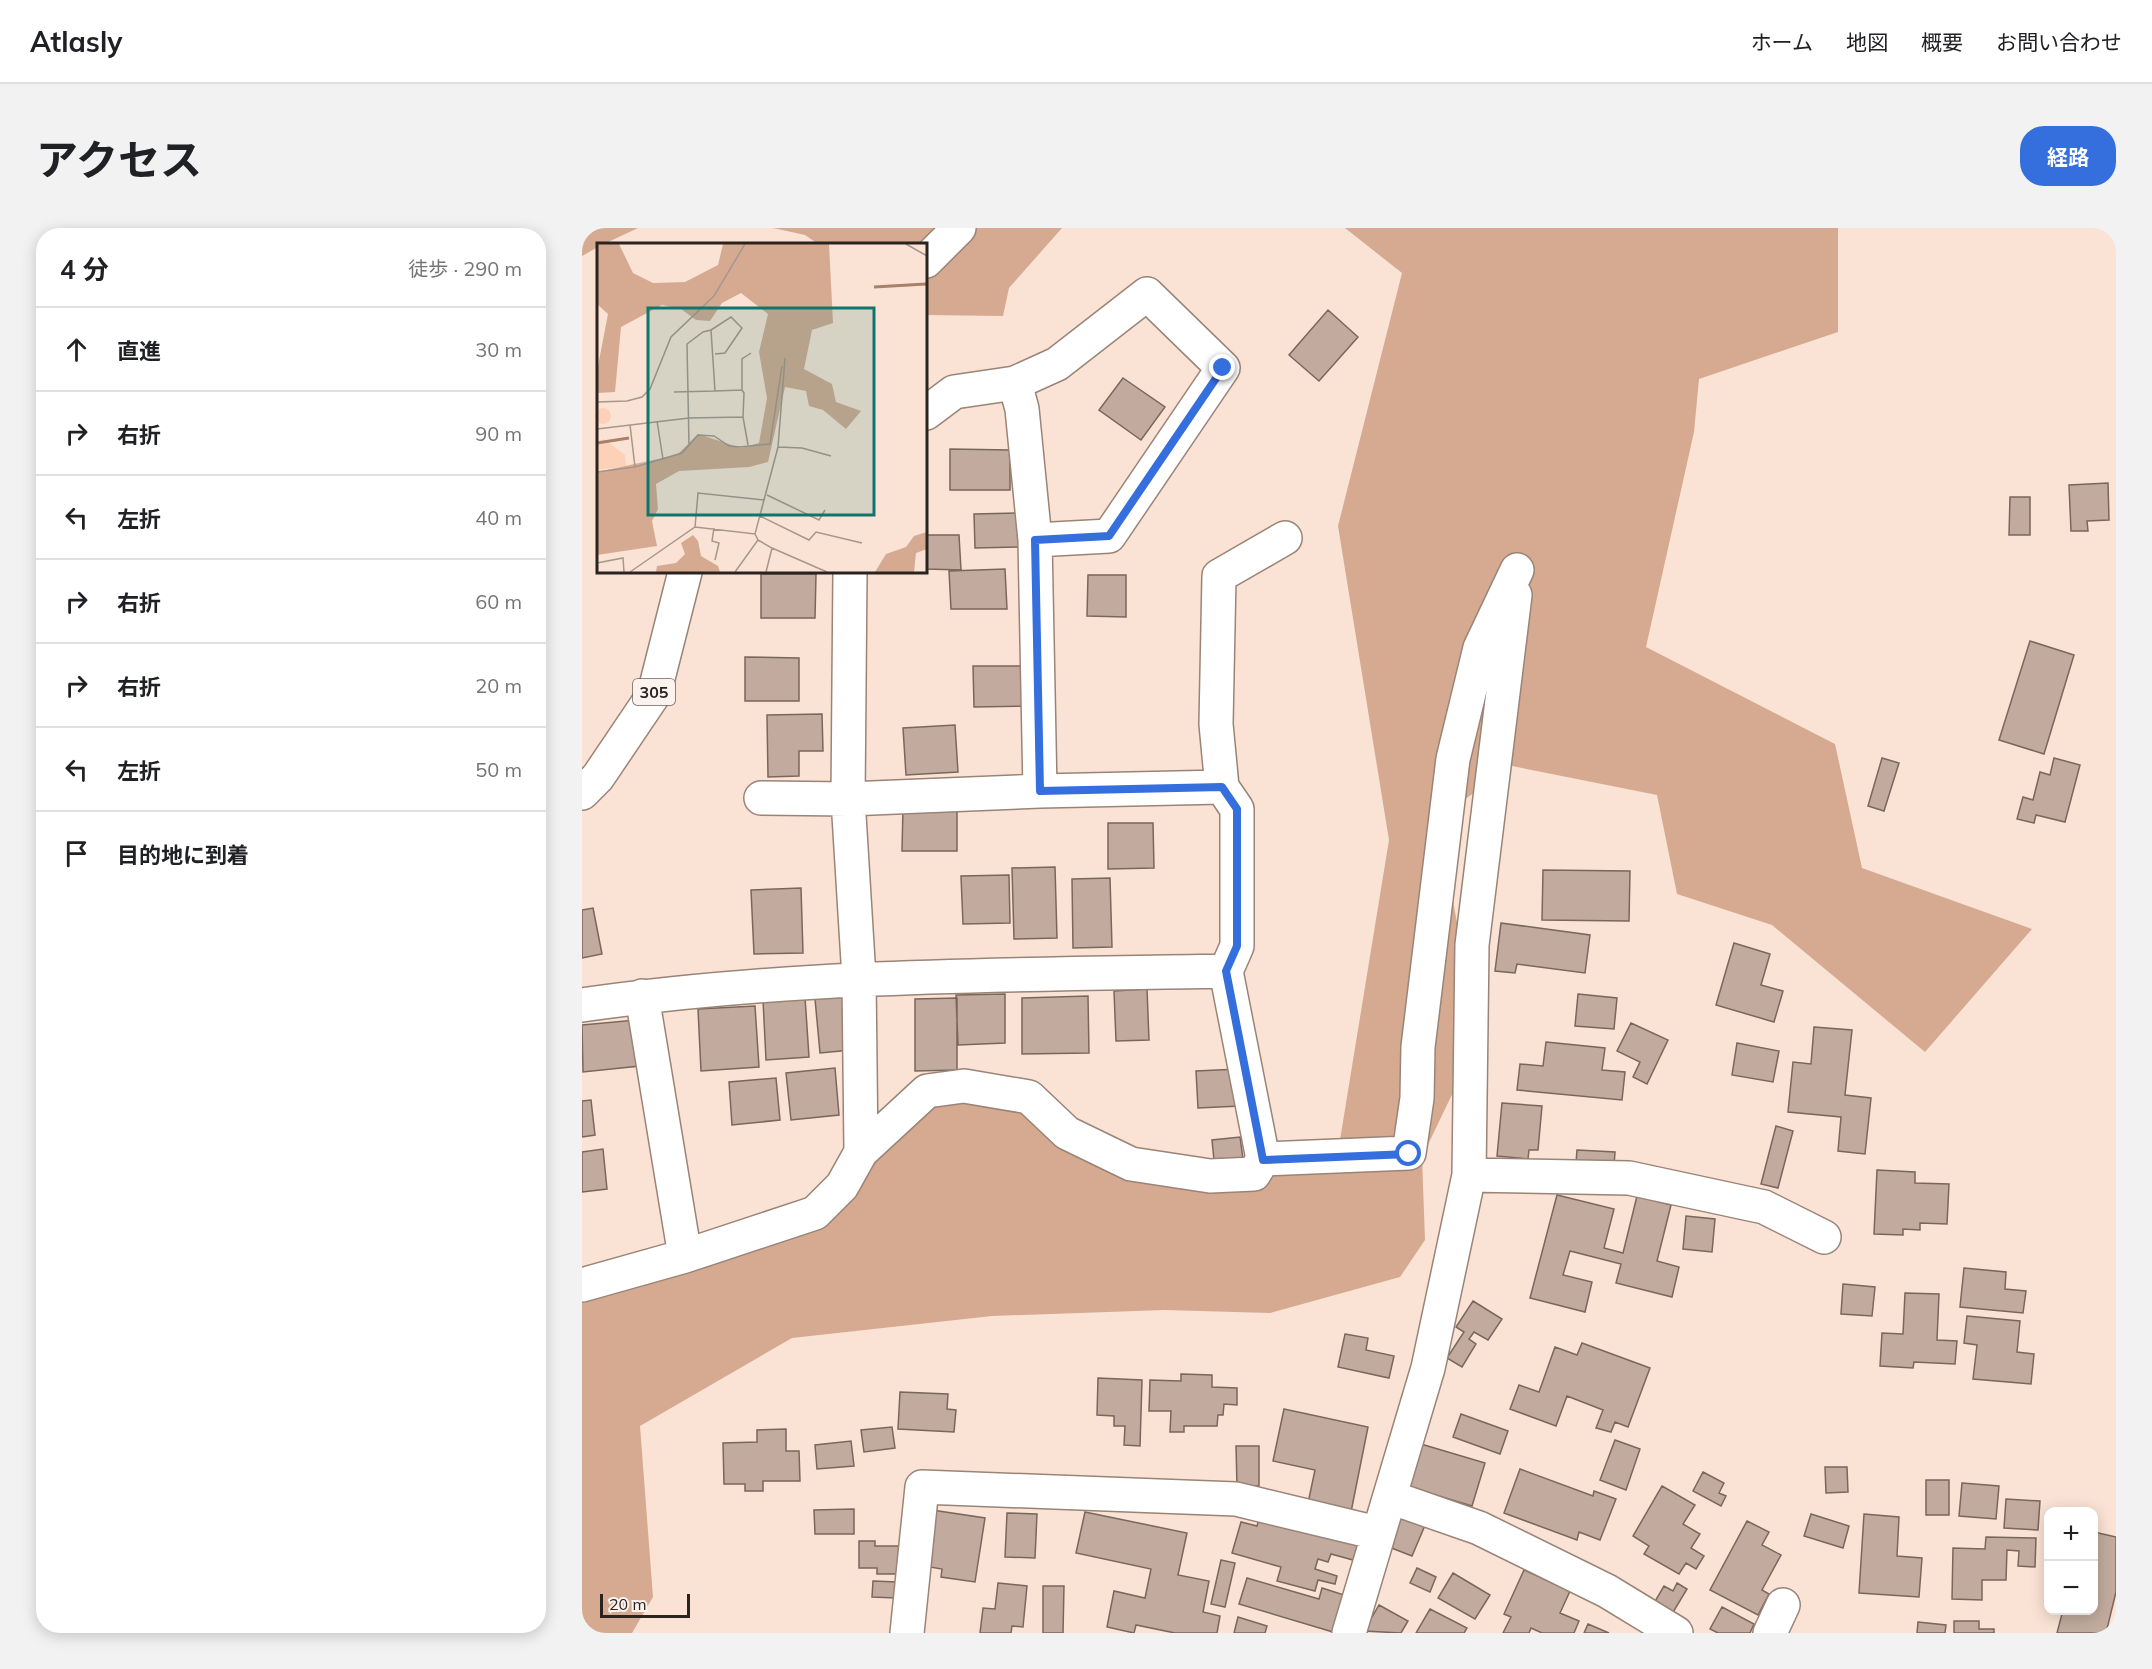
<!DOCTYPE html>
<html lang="ja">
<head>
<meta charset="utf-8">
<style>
	body { margin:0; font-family:Mulish,"Noto Sans JP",sans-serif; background:#f2f2f2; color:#202124 }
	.controls { position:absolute; right:18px; bottom:18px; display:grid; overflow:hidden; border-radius:12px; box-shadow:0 3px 15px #0003 }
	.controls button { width:54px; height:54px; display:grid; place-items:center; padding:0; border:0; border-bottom:2px solid #e0e0e0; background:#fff; color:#202124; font:30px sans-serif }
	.scale { position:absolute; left:18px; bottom:15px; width:90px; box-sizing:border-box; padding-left:6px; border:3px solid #2b231e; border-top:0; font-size:16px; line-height:21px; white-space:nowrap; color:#2b231e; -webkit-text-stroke:4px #fdf3ee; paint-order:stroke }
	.stop { position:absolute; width:18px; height:18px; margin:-14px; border:4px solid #356edd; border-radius:50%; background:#fff }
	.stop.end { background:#356edd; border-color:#fff; box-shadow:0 2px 6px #0008 }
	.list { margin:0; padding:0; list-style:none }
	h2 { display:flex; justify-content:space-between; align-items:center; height:78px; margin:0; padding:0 24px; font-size:26px }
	h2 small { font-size:20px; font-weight:400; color:#757577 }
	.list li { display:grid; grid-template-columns:39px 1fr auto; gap:18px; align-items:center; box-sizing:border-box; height:84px; padding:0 24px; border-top:2px solid #e0e0e0 }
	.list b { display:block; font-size:22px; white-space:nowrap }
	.list em { font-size:20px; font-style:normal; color:#757577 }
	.icon { flex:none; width:33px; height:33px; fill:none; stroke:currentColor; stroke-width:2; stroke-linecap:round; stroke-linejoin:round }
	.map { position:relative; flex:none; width:1534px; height:1405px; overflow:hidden; border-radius:24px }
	header { display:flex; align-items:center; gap:36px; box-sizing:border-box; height:84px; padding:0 30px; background:#fff; border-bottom:2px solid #e0e0e0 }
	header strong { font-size:28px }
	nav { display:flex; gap:33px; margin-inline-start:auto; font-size:21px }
	.intro { display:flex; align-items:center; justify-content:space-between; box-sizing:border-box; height:144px; padding:0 36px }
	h1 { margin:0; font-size:42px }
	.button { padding:15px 27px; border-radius:24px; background:#356edd; color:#fff; font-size:21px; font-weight:700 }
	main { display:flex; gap:36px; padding:0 36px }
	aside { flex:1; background:#fff; border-radius:24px; box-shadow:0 3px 15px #0003 }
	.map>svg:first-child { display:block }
</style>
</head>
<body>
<header>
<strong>Atlasly</strong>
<nav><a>ホーム</a><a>地図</a><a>概要</a><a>お問い合わせ</a></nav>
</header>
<div class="intro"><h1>アクセス</h1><a class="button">経路</a></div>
<main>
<aside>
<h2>4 分<small>徒歩 · 290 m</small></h2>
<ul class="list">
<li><svg class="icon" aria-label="ahead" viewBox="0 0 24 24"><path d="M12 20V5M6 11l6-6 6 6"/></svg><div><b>直進</b></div><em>30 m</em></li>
<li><svg class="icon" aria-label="right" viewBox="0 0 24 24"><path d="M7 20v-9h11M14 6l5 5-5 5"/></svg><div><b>右折</b></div><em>90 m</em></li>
<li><svg class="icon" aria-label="left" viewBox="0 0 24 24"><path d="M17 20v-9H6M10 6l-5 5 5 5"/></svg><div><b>左折</b></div><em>40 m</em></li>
<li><svg class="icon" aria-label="right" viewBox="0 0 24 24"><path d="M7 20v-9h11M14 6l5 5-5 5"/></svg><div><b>右折</b></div><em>60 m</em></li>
<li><svg class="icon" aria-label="right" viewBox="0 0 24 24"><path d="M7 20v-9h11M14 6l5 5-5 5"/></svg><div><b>右折</b></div><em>20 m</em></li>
<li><svg class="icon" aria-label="left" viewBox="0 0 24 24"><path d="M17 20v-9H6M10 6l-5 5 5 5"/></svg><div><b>左折</b></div><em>50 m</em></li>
<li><svg class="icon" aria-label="arrive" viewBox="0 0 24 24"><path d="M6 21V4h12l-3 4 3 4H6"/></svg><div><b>目的地に到着</b></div></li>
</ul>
</aside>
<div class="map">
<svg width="1534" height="1405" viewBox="0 0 1534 1405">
	<rect width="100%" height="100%" fill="#fae3d5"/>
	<path fill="#d5aa91" d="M0,0H56L22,16H16V19L0,28Z
		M191,0H480L427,60L421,88L344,87V16H236L223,7Z
		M763,0H1256V104L1117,151L1112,204L1064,419L1253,516L1280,640L1450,701L1343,824L1190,697L1095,666L1075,567L930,538L879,574L869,663L890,773L877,852L840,929L843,1012L818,1049L688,1085L582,1082L410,1088L210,1110L58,1198L71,1369L50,1405H0V1056L202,1000L316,889L411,862L631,954L757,918L807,612L756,298L820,45Z"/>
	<path fill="#c2ab9e" stroke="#7b665b" stroke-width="1.5" d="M746,82L776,109L737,153L707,127Z
		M541,150L583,179L559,212L517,182Z
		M368,221L428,222V262H368Z
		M1526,255L1527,292L1505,293L1506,303H1489L1487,257Z
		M1428,269H1448V307H1427Z
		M441,285L442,319L393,320L392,286Z
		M344,307H377L379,342L344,341Z
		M423,341L425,381H369L367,343Z
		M179,346H234L233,390H179Z
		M506,347H544V389L505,388Z
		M1448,413L1492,427L1462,526L1417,512Z
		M163,429L217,430V473H163Z
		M391,438H449L450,478L392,479Z
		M240,486L241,523H217V548L186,549L185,487Z
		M373,497L376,544L324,547L321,500Z
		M1300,530L1317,535L1302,583L1286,578Z
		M1472,530L1498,537L1483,594L1454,587L1452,595L1435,591L1441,569L1451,572L1458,544L1468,547Z
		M321,579H375V623H320Z
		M526,595H571L572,640L526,641Z
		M473,639L475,710L432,711L430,640Z
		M961,642L1048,643L1047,693L960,692Z
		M427,647L428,695L381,696L379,648Z
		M528,650L530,719L491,720L490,651Z
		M219,660L221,725L172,726L169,662Z
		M11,680L20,726L0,730V682Z
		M919,695L1008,707L1003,745L935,736L933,745L913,743Z
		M1152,715L1188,726L1179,757L1201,763L1192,794L1134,777Z
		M565,761L567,812L534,813L532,763Z
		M423,766V815L376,817L374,767Z
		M996,766L1035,770L1032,801L993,798Z
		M264,768L269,822L238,825L233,771Z
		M506,768L507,825L440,826V770Z
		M223,769L227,829L184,832L181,772Z
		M375,770V842L333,843V771Z
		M173,778L177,839L119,843L116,781Z
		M54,792L58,838L1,844L0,797Z
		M1049,795L1086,812L1065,856L1051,849L1058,834L1035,823Z
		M1232,799L1270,802L1263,867L1289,870L1283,926L1256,923L1259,889L1206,884L1211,834L1229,836Z
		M964,814L1023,820L1020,842L1043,844L1040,872L935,862L938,836L961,838Z
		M1155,815L1197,823L1191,854L1150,847Z
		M253,840L257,887L209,892L204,845Z
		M657,841L658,878L616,880L614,843Z
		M194,850L198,892L150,897L147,854Z
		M9,872L13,907L0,909V873Z
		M920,875L960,878L956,922H947L946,931L915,928Z
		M1194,898L1211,903L1196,960L1179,956Z
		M658,909L662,938L633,942L630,912Z
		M21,921L25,961L0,964V924Z
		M995,922L1033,924L1032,937L994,935Z
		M1295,942L1333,944V955L1367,956L1365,996L1338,995V1002L1321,1001V1007L1292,1006Z
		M975,967L1032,981L1022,1020L1041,1025L1055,968L1089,977L1075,1033L1097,1039L1090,1069L1034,1055L1039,1036L988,1023L981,1047L1010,1054L1003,1084L948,1070Z
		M1104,988L1133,991L1130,1024L1101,1021Z
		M1382,1040L1424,1044L1423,1061L1444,1063L1441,1085L1378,1079Z
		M1261,1056L1293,1059L1290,1088L1259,1086Z
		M1323,1065L1357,1066L1355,1112L1375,1113L1373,1136L1332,1134L1331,1140L1298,1138L1300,1105L1321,1106Z
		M891,1073L920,1091L906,1112L892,1104L887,1111L894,1116L880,1139L865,1130L882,1104L874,1099Z
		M1385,1088L1438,1093L1435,1124L1452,1126L1449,1156L1391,1151L1395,1117L1382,1115Z
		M763,1106L786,1110L784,1122L812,1128L807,1150L756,1139Z
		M1000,1115L1068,1140L1046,1199L1033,1194L1029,1204L1014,1200L1021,1182L985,1168L974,1198L928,1181L937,1157L957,1164L973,1119L995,1127Z
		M599,1146L630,1147V1159L655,1160V1177L642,1176L641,1187H636L635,1198H602V1204H588L589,1183H567L568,1152L599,1153Z
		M516,1150L560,1152L558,1218L542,1217L543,1198H532V1188L515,1187Z
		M318,1164L366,1166L365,1181L374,1182L372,1204L316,1201Z
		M702,1181L786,1199L769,1284L726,1275L733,1242L691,1233Z
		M879,1186L926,1203L918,1226L871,1209Z
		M310,1199L313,1220L282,1224L279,1202Z
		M204,1201V1223H217L218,1253H181V1263H163V1256H142L141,1215L175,1214V1202Z
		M1033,1212L1058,1221L1044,1262L1018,1252Z
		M269,1213L272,1238L235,1241L233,1217Z
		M839,1216L903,1235L890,1278L827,1259Z
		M654,1218H677V1258H655Z
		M1243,1239H1265L1266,1264L1244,1265Z
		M938,1241L1011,1268L1012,1263L1034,1271L1018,1312L997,1304L995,1312L922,1285Z
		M1121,1244L1142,1255L1137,1265L1144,1268L1139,1278L1111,1263Z
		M1344,1252H1367V1287H1344Z
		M1380,1255L1417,1258L1414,1291L1377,1288Z
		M1080,1258L1113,1277L1101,1296L1118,1306L1109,1320L1122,1328L1114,1341L1104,1335L1097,1346L1062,1326L1067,1318L1051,1308Z
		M1424,1271L1458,1273L1456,1302L1422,1300Z
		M272,1281V1306H233L232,1282Z
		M350,1282L403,1290L393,1354L359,1349L360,1341L342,1338Z
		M503,1284L605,1305L596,1347L627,1353L621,1384L638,1388L635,1405H593L554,1397L552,1405L525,1399L532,1363L563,1370L569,1341L494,1325Z
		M425,1285L455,1286L453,1330L423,1329Z
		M821,1286L844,1295L830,1328L807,1319Z
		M1229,1286L1267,1298L1261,1320L1222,1308Z
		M1282,1286L1317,1289L1315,1328L1340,1330L1337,1369L1277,1365Z
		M677,1291L777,1313L771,1332L749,1326L746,1334L736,1331L733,1341L755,1348L753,1356L736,1352L733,1363L695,1353L699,1339L650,1325L659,1294L675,1298Z
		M1165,1293L1187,1304L1180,1317L1199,1327L1180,1362L1187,1366L1176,1387L1128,1362Z
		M1512,1304L1534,1309V1364L1524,1405H1475L1481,1382H1512Z
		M1404,1309L1454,1310L1453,1339L1436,1338L1437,1323L1425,1322L1424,1352H1400V1372L1370,1371L1371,1320L1403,1321Z
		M277,1313H293V1318H319V1346H295V1340H277Z
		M639,1332L653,1335L643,1379L629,1376Z
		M835,1340L854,1349L848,1364L828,1355Z
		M942,1342L988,1363L978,1385L997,1393L992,1405H960L949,1400L947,1405H921L929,1389L922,1386Z
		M871,1345L908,1367L893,1391L856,1370Z
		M665,1350L737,1371L740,1360L762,1367L751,1404L657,1376Z
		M291,1353L315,1354L314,1370L290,1369Z
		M416,1355L445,1358L441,1399L430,1398L429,1405H398L401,1380L413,1381Z
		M1095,1355L1105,1361L1090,1386L1072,1375L1082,1358L1091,1363Z
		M461,1358H482L481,1405H461Z
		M797,1377L826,1393L819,1405L782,1403Z
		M1140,1379L1172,1396L1168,1405H1136L1128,1401Z
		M848,1381L885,1400L882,1405H834Z
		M656,1389L685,1398L683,1405H652Z
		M1372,1393H1397V1401H1412V1405H1372Z
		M1336,1394L1364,1397L1363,1405H1335Z
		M1006,1396L1027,1405H1002Z"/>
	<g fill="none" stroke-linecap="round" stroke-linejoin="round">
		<g stroke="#998477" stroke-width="36">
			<path id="minor" d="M433,155L475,136L565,66L641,140L527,308L453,312
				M344,185L372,164L433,155L440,181L453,312L458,563L640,559L655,581V718L644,743L681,931
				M268,344L266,571L277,750L279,924
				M640,559L634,496L637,348L703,310
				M179,570L266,571L458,563
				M60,768L103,1028
				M0,777C214,746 429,747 644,743
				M887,947L1047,950L1182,979L1242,1009
				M0,1057L103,1028L233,985L260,958L279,924L345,863L382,858L447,869L485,905L549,936L628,948L672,946L681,931L827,925L835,870L836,819L871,531L898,420L935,342
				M808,1269L897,1300L1025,1363L1094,1405
				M325,1405L340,1259L654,1271L795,1305
				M767,1405L846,1140L887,947L890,717L933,367
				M1188,1405L1201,1377"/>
		</g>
		<g stroke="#998477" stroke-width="36">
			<path id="highway" d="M344,33L377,0
				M0,565L16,549L72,466L103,344"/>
		</g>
		<use href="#minor" stroke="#fff" stroke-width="33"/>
		<use href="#highway" stroke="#fff" stroke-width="33"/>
	</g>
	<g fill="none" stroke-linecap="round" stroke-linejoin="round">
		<path stroke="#356edd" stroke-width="8" d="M641,140L527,308L453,312L458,563L640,559L655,581V718L644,743L681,932L827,926"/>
	</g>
	<g text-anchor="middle" stroke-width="6" stroke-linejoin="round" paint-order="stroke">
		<rect fill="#fdf3ee" stroke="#6a615c" stroke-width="1.5" x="51" y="451" width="42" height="26" rx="4.5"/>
		<g font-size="16" font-weight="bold" fill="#2b231e">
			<text x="72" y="470">305</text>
		</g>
	</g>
	<g transform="translate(15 15)">
		<rect width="330" height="330" fill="#fae3d5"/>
		<path d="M-2 173a8 8 0 1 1 16 0a8 8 0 1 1-16 0ZM7,196L28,212L29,223L0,227V199Z" fill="#fcd1b7"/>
		<path d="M0,1H22L36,30L56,40L88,39L121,22L126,1H232L236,80L215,87L207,126L235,141L239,159L264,168L249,186L226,167L212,163L209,148L188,144L171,219L152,224L82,228L59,241L61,266L55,278L60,303L0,312V229L80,212L101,191L144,205L162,200L170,155L162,109L171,71L144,50L125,60L113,78L99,77L84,66L65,62L24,84L18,149L0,150V128L11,71L0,61ZM330,289V306L319,310L317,329H278L289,311L309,304L317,293ZM96,292L101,298L104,313L121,323L123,329H59L60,323L79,320L88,311L84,300Z" fill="#d5aa91"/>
		<path fill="none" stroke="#a98168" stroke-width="3" d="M277,44L329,41M0,200L32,195"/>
		<path fill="none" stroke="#a7968c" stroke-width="1.5" d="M309,1L330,13M114,87L134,74L145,85L128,110L118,111M145,147V116L154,110M77,149L118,148M0,159L30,158L45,154L53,146L74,94L117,53L148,1M60,178L66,216M33,182L38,224M0,186L92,175L146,174M92,201L90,101L106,89L114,87L118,148L145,147L147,150L146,174L151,202M181,204L205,205L234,213M0,229L38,224L85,210L101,192L117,193L132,203L143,204L173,201L185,123M170,252L222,277L228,267M163,273L212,297L219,289L265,300M98,284L101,250L168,257M117,285L115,298L122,300L118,317M161,297L175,305L169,329M175,305L230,329M0,320L26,315L27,329M33,329L98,284L158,291L181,204L188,115M138,329L161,297L158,291"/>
		<path fill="#0f766e" fill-opacity="0.15" stroke="#0f766e" stroke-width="3" d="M51,65H277V272H51Z"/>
		<rect width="330" height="330" fill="none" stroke="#2b231e" stroke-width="3"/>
	</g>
</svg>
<div class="controls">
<button>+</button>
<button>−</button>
</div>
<div class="scale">20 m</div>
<div class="stop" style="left:827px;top:926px"></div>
<div class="stop end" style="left:641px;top:140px"></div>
</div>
</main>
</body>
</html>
